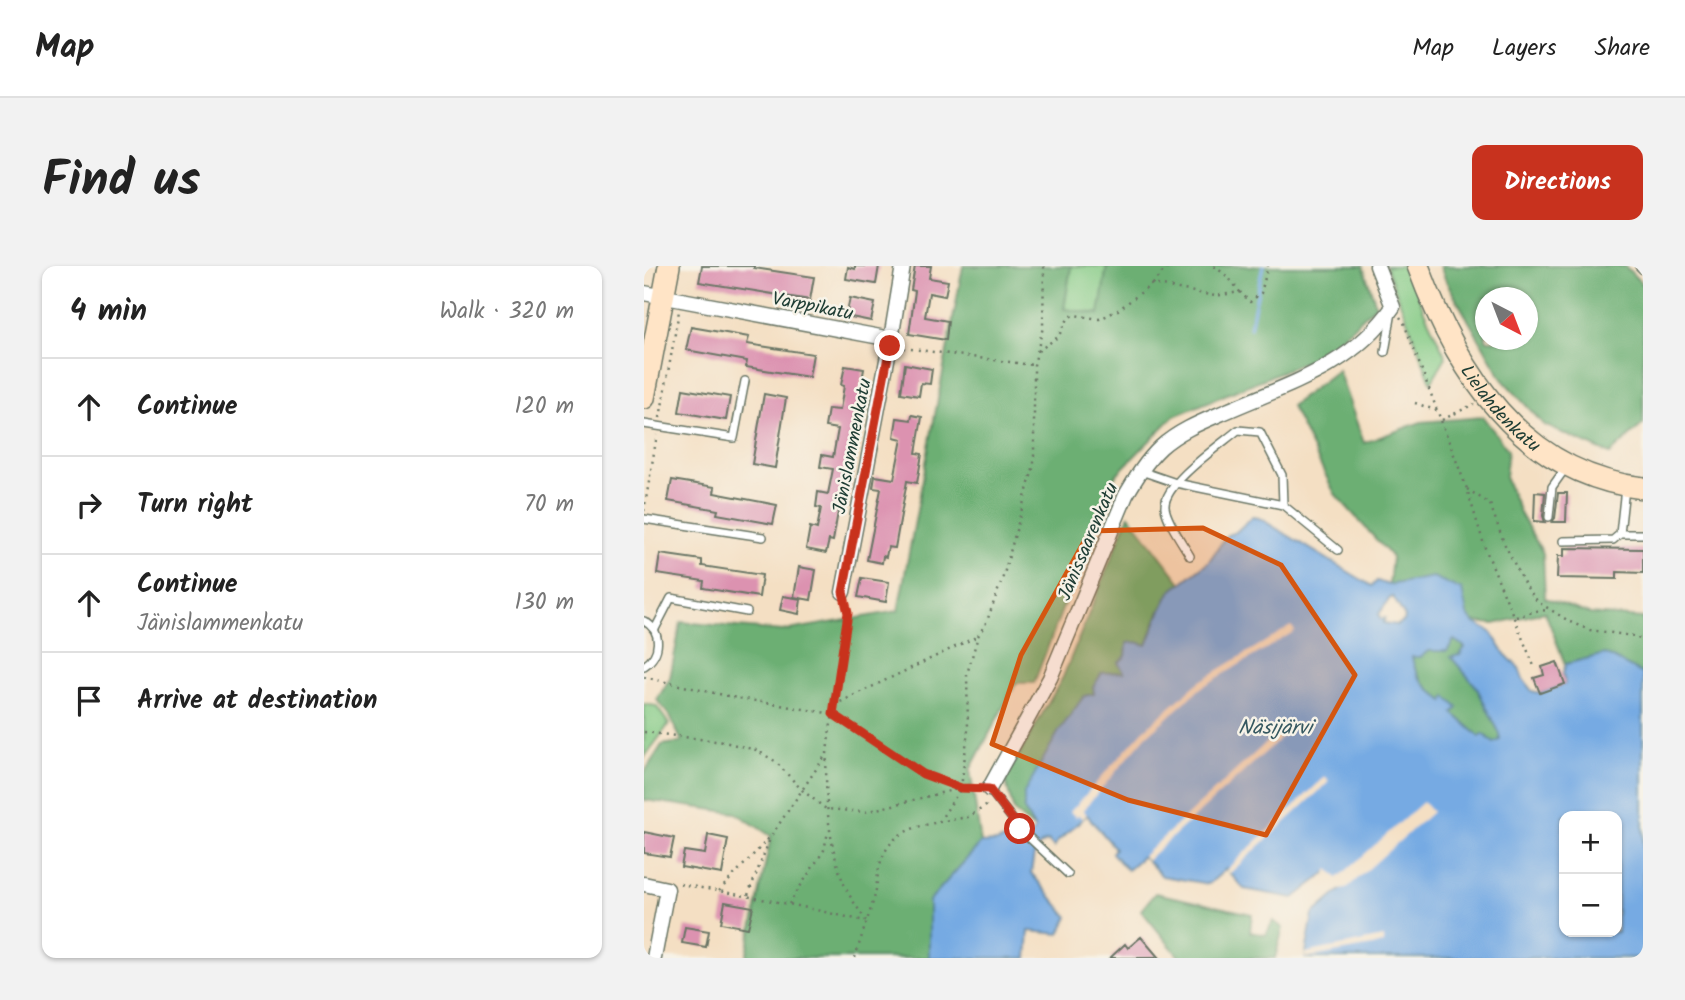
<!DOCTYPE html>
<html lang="en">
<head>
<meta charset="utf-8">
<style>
	body { margin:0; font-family:Kalam,sans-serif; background:#f2f2f2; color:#222 }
	.controls { position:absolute; right:21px; bottom:21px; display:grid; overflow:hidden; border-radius:14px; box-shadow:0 2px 5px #0004 }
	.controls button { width:63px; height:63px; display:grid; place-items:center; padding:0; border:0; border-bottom:2px solid #e0e0e0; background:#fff; color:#222; font:35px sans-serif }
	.compass { position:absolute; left:831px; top:21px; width:63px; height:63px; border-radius:50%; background:#fff; box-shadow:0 2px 5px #0004; rotate:138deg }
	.stop { position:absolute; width:21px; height:21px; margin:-16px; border:5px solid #c8321e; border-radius:50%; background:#fff }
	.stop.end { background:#c8321e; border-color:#fff; box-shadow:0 2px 7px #0008 }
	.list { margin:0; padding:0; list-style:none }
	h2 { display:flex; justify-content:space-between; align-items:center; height:91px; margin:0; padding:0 28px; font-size:30px }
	h2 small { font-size:23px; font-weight:400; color:#767676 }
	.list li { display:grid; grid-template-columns:46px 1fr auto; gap:21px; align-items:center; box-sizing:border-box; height:98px; padding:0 28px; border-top:2px solid #e0e0e0 }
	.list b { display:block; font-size:26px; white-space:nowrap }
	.list p { margin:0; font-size:23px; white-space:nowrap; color:#767676 }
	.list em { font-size:23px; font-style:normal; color:#767676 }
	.icon { flex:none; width:38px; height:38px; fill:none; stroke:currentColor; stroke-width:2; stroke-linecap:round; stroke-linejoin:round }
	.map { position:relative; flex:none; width:999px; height:692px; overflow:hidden; border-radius:14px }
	header { display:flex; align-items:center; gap:42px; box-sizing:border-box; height:98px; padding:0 35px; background:#fff; border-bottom:2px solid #e0e0e0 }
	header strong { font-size:33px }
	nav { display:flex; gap:38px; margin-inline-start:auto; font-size:24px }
	.intro { display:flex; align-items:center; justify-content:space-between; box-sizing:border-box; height:168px; padding:0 42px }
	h1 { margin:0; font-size:49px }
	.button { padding:18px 32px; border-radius:14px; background:#c8321e; color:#fff; font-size:24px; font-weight:700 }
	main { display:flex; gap:42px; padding:0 42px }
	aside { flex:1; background:#fff; border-radius:14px; box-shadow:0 2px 5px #0004 }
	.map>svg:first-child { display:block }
</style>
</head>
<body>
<header>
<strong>Map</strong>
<nav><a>Map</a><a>Layers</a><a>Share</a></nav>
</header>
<div class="intro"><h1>Find us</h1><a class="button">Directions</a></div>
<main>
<aside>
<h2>4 min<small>Walk · 320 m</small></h2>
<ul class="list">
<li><svg class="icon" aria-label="ahead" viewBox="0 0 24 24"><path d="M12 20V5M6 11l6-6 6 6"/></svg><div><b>Continue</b></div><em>120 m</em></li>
<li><svg class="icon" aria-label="right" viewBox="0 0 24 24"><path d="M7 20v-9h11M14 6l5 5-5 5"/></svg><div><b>Turn right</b></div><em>70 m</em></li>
<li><svg class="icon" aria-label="ahead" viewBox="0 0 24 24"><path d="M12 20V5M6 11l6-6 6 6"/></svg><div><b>Continue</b><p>Jänislammenkatu</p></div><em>130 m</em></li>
<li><svg class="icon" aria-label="arrive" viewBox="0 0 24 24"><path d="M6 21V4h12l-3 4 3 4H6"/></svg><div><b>Arrive at destination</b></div></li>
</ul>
</aside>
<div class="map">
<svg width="999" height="692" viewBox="0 0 999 692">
	<rect width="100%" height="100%" fill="#f7f3e8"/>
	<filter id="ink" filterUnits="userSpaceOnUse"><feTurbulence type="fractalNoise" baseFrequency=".0143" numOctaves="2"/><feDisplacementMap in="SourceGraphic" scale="14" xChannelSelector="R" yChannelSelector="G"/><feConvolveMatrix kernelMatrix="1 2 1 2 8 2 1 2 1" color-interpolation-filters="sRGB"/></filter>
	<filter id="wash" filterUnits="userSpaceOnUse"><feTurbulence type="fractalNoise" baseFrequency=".00686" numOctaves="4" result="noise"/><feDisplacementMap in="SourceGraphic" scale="28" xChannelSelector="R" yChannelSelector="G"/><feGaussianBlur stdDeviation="1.57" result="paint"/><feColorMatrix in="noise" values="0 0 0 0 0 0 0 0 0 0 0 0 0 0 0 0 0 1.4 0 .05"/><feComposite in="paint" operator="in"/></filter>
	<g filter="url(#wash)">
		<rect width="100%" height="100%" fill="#f4dfc3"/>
		<path fill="#85cb86" stroke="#52845d" stroke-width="2" d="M427,0H463L456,48L420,43Z
			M742,0H764L780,45L802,91L787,116Z
			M0,438L12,440L25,458L0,492Z"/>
		<path fill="#6caf73" stroke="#467654" stroke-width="2" fill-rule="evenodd" d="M319,0H427L420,43L455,48L463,0H719L732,39L680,88L530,150L468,213L390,417H372L326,504L337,577L285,635V692H102L127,570L92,547L0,534V507L18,479L38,476L27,452L13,434L26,412L37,356L139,365L254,345Z
			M796,0H981L999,19V158L966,188L900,159L858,113L802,15ZM842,32H884V74H842Z
			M694,104L720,177L777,156L839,151L864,184L861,211L877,249L899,287L901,332L945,348L999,352V408L961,388L921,398L901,346L850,358L829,356L823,348L817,324L789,311L745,319L748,291L691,228L647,140Z
			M485,249L538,318C517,332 511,357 503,380L492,376L481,407L450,428L380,544L391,563L370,546L361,514L419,411Z
			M810,374L821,380L816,389L808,392L832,420L856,468L857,474L850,477L839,468L836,471L809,447L813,442L802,431L800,435C783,422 773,412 767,391H776L784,385H803Z
			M511,627L608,648L606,666L622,669L629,655L639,662L631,692H536L497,644Z"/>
		<path fill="#76aae3" stroke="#4a748c" stroke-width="2" fill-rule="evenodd" d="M608,251L615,252L728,320L733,315L745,319L789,311L818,324L823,348L829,356L847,366L861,388L875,402L879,413L888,425L896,427L921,418L919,406L922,398L961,388L999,408V692H661L669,648L698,623L683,606L650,632L600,623L582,603L565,618L518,610L499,590L483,604L468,587L471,582L443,549L413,576L410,582L404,575C389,579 389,594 387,607L424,651L416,668L385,665L383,692H285V635L337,577L353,576L366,571L373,576C382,575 387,572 391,563L380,544V527L415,465L440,430L450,428L449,421L458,407L480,406L474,397L482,390L483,377L492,376L503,379L516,346L526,326L565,295L583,269L592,266ZM749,331L761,351L760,355L753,359L739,357L741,352L736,353L735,348L746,332ZM810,374L821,381L816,389L807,391L832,420L856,468V474L850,477L839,468L836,471L809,447L814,442L802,430L800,435C783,422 771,412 768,391H777L784,385H803ZM920,550H973V666H920Z"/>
		<path fill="#f4dfc3" d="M647,360L651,365L558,421L503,469L439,544L443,549L438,553L435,549L432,551L426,546L499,465L555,416Z
			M635,460L643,469L639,470L503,594L499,590L634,466Z
			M681,511L685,516L585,608L582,604Z
			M779,536L788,546L702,623L696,624L682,607L685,603L694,612Z
			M739,671V678L660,692L662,687Z"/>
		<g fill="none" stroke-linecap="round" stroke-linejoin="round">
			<path stroke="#76aae3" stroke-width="3.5" d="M606,62L619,0"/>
		</g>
		<g id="blocks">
			<path fill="#dc92b0" d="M58,0H110V2L170,11L166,34L55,16Z
				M211,0H235L232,18L202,13L204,1L211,3Z
				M271,0H287L285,12L304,15L301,30L285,27L281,51L304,55L302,74L265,68L271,25L267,24Z
				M206,32L231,37L227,55L202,50Z
				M47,61L105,71L103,78L169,88L165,111L102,101L103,95L42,84Z
				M261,98L288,103L286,118L277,117L275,130L257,127Z
				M201,100L220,103L215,130L222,131L219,154H213L209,178H213L203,238L200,237L198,246H194L189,275L185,274L182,287L162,283L166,261L173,263L177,242L172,241L174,226L184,228L189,203L176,201L178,189L189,191L194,163L181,161L184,143L196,144L200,120L197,119Z
				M39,123L86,131L82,154L35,146Z
				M120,128L142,132L131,202L108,198Z
				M268,149L278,151L272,187L278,188L273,217L263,215L251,282L244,281L242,291L239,290L238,297L223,294L237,223L229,222L231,210L250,213L258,173L250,171L253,152L267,154Z
				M28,214L71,221L70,227L133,239L129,258L73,248L74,244L24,235Z
				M891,226L901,227L899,250L901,256L890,255Z
				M914,227H923L922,256H908L911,252Z
				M920,282L999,283V307L973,306V313L913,312L914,290H920Z
				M16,288L58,294V300L118,309L115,331L59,322L60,315L13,308Z
				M155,301L172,304L167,334L150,331Z
				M218,312L245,316L242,336L214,331Z
				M139,330L157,333L155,348L136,344Z
				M913,396L921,418L896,427L890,412L900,409L898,401Z
				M0,566L30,572L26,591L0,587Z
				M64,569L84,573L78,608L37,601L40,585L61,588Z
				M81,636L109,641L104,662L77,657Z
				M41,661L65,665L62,681L38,677Z
				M497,671L515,692H466L481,678L484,682Z"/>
		</g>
	</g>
	<g filter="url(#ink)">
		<use href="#blocks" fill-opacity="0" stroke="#6a7666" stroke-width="2"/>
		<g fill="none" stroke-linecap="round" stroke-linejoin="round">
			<g stroke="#6a7666" stroke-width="10">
				<path id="lane" d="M995,0L999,4
					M741,86L748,46
					M0,158L90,172L101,115
					M497,205L532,217L639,239L694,284
					M981,222L976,268H999
					M905,251L908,221L923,200
					M0,253L119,271
					M919,275L969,274L976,268
					M546,290C539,278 522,254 521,241C519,218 576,179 594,164L616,166L638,209L639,239
					M0,355C19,365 17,389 0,400
					M11,363L27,332L103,346
					M345,523L376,563L424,608"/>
			</g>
			<g stroke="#6a7666" stroke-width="17">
				<path id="street" d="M0,27L247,73
					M199,326L247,73L259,0
					M345,523L406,412L482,229C492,212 502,195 517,181C536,164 560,155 583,145C647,117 707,101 749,41L733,0
					M0,618L23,623L10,692"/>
			</g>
			<g stroke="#6a7666" stroke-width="24">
				<g id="secondary">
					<path id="s1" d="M774,0C813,105 877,208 999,222"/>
					<path d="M0,132L25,0"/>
				</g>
			</g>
			<path stroke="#6a7666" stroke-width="2.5" stroke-dasharray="2 5" stroke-linecap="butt" d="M570,0L584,11L596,26
				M508,18L524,0
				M756,51L760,57L823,223L841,282L890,400
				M260,82L388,99
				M394,85L414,71L425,51L430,49L456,53L474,44L508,18L571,30L596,26L606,36L617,27L624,0
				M771,137L794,145
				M16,152L35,45
				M798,154L830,138
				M823,223L846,238L860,277L881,319L894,336L928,357L946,364L990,370L999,375
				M0,245L13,169
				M872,351L896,344L906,345
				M0,411L88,431L189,448L279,508L315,521
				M192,436L204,347L202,339
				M0,466L80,476L112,484L131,495L158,524L182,543L221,546L317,522
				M317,522L324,464L323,408L334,370L343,355L360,308L390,199V99L399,61L400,0
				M295,556L324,551L342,540L343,535
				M36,618L145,638L221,655
				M75,625L127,570L183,487
				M104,629L126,573
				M145,638L180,584L184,566
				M222,655C215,643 205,631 200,618C180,568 176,490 192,438L334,370
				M211,692C217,671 225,650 231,629C233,620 233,611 235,602C244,568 264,562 295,556L317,522L332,523"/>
			<use href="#lane" stroke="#fff" stroke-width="7"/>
			<use href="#street" stroke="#fff" stroke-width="14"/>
			<use href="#secondary" stroke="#ffe4c6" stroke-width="21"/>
		</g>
	</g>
	<g fill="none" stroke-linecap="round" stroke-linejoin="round" filter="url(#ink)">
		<path stroke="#c8321e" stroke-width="9" d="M246,80L199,326L204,347L189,448L279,508L317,522L345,523L376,563"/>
	</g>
	<path fill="#d45610" fill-opacity="0.2" stroke="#d45610" stroke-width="5" stroke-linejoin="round" d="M559,262L637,299L711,409L622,569L484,534L348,478L377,389L446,265Z"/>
	<g text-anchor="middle" stroke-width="5" stroke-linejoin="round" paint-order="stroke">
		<g font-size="19" fill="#1f3d34" stroke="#f7f3e8">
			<text transform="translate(169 39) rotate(11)" y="7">Varppikatu</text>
			<text dy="7" stroke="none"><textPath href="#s1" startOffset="166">Lielahdenkatu</textPath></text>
			<text transform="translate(207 180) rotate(-79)" y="7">Jänislammenkatu</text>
			<text transform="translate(443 275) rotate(-67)" y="7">Jänissaarenkatu</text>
		</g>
		<g font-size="21" font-style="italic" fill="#355860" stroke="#f7f3e8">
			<text x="631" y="468">Näsijärvi</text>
		</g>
	</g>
</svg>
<div class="controls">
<button>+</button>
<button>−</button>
</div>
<svg class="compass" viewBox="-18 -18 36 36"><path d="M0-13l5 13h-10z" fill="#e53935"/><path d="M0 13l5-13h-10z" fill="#767676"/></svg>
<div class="stop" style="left:376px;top:563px"></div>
<div class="stop end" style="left:246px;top:80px"></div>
</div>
</main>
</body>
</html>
